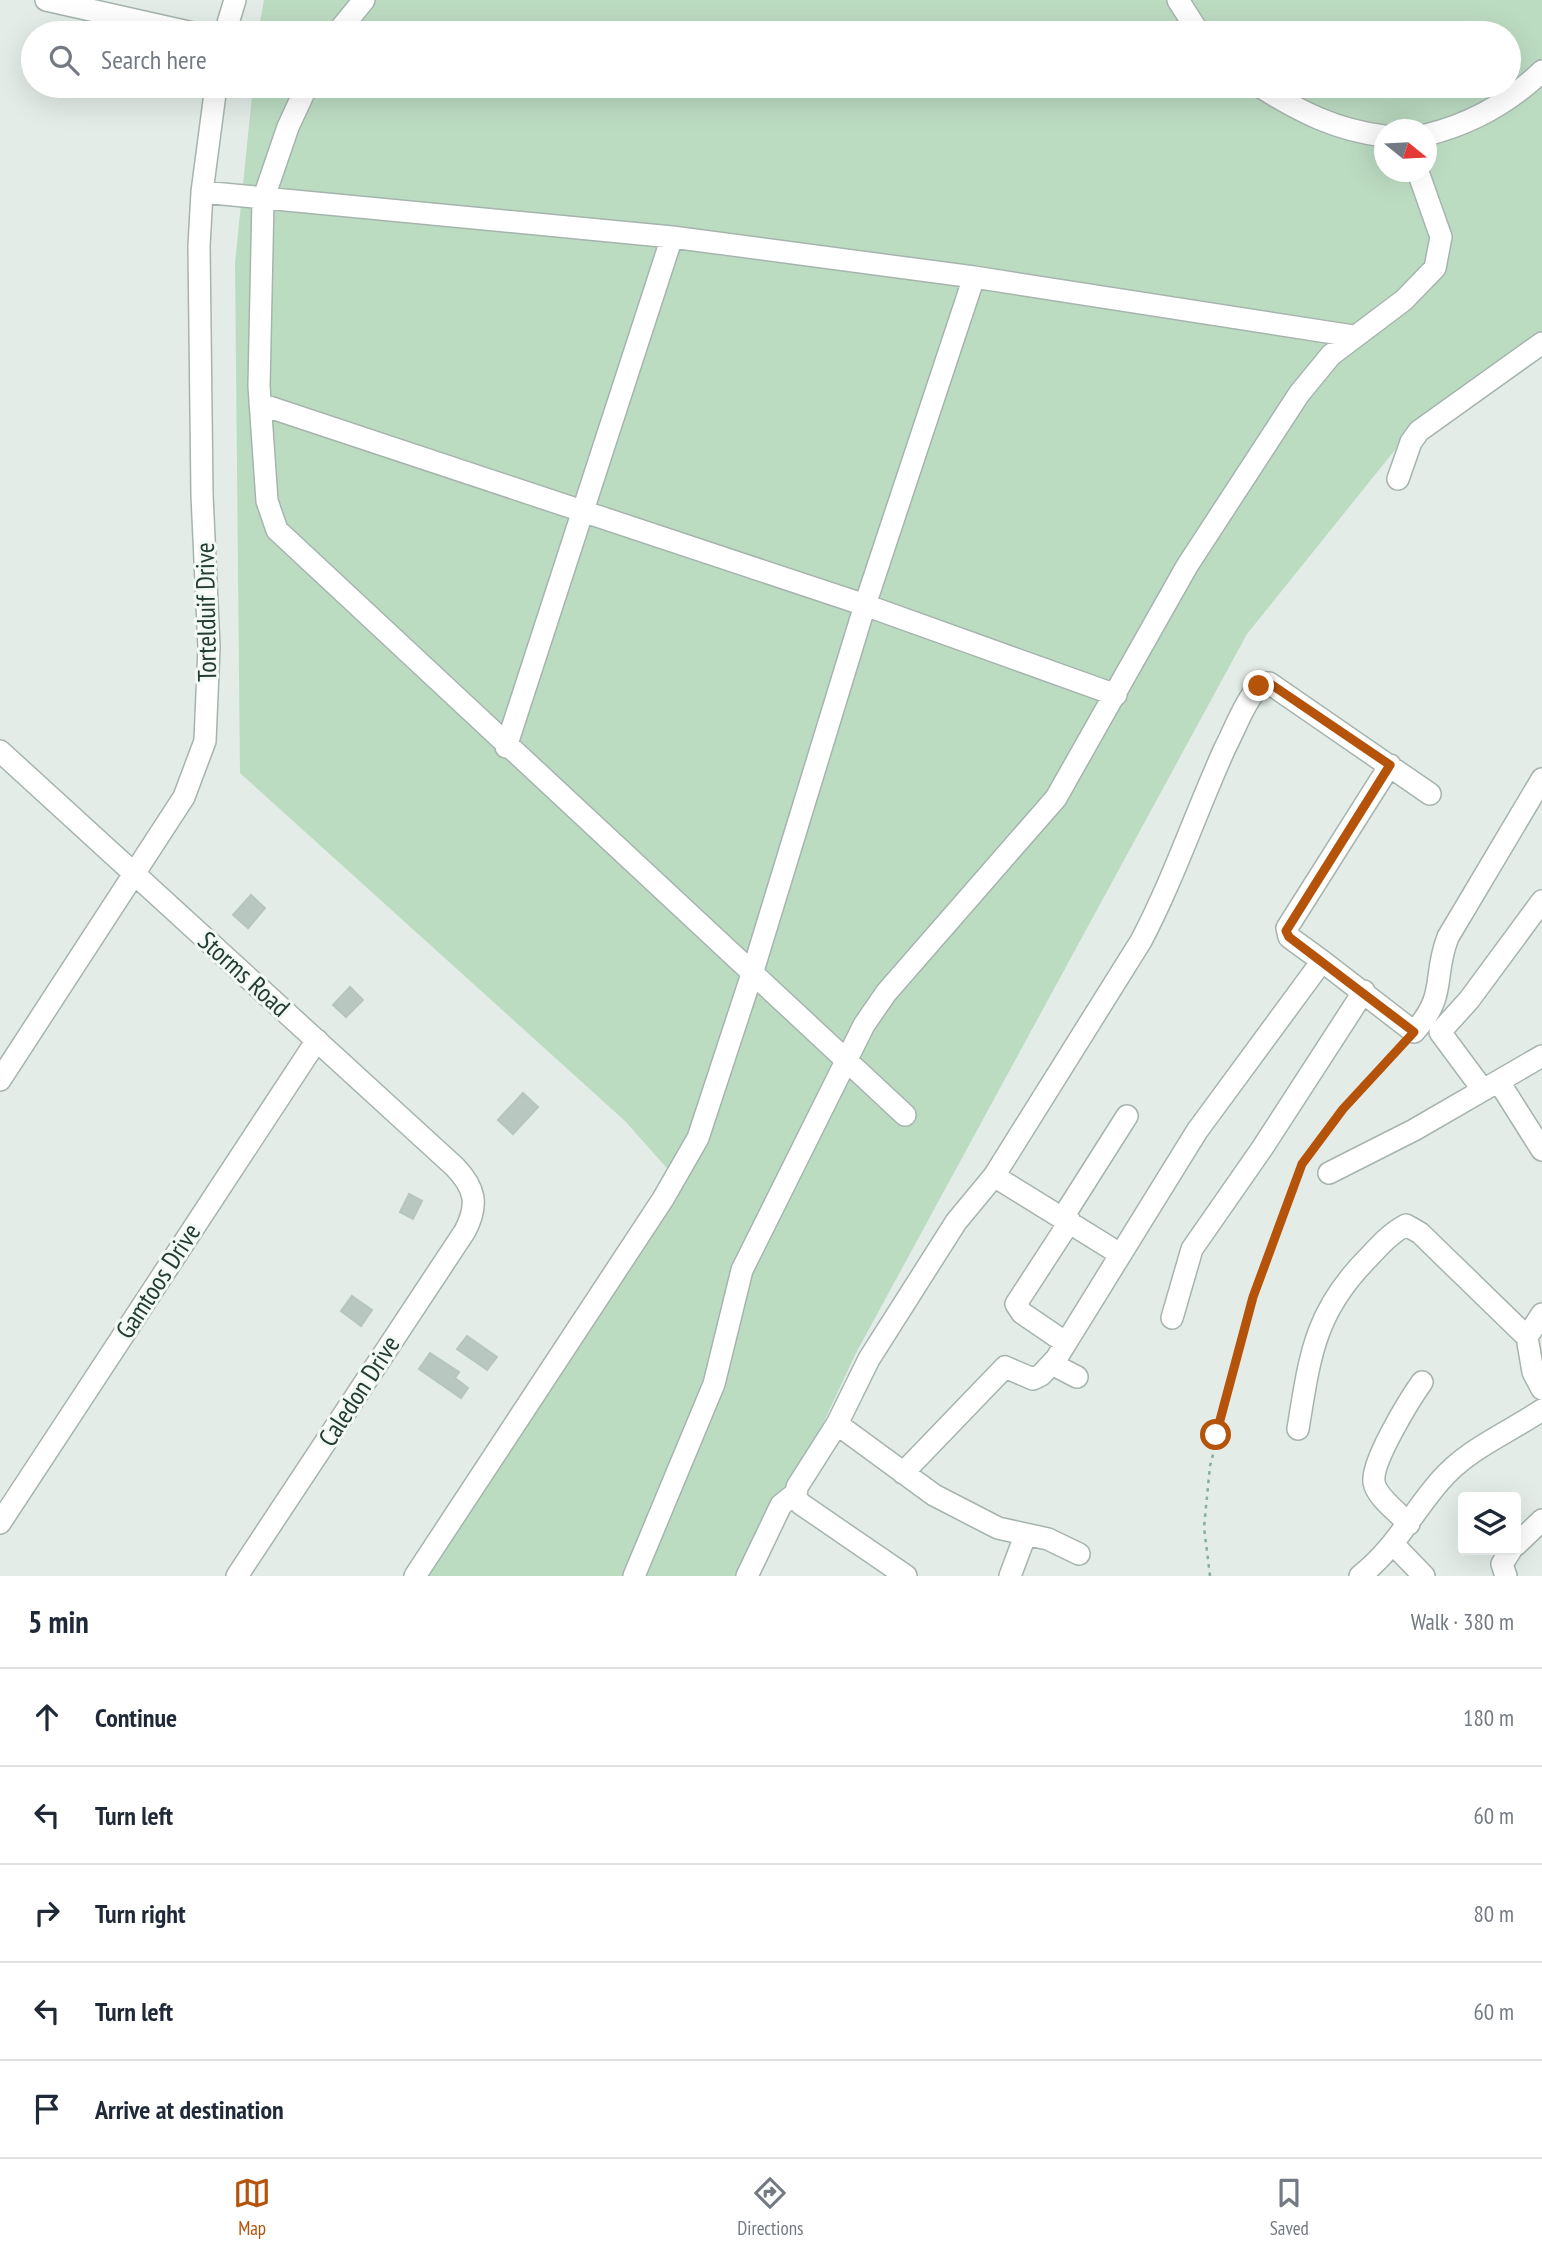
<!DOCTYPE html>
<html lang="en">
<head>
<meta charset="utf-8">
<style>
	body { margin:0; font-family:"PT Sans Narrow",sans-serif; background:#f6f6f7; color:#1f2937 }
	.controls { position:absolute; right:21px; bottom:21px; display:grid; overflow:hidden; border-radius:7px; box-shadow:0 7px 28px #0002 }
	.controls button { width:63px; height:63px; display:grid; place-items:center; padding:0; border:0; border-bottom:2px solid #e0e1e3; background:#fff; color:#1f2937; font:35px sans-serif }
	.compass { position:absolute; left:1374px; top:119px; width:63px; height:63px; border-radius:50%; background:#fff; box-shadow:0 7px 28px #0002; rotate:108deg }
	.stop { position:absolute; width:21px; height:21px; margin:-16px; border:5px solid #b45309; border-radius:50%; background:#fff }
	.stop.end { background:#b45309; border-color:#fff; box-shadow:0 2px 7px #0008 }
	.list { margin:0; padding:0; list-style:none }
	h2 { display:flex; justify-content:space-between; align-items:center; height:91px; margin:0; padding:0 28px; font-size:30px }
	h2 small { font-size:23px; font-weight:400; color:#747a83 }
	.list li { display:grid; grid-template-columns:46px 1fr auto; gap:21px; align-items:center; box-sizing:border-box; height:98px; padding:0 28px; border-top:2px solid #e0e1e3 }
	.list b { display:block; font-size:26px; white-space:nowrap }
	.list em { font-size:23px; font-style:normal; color:#747a83 }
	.icon { flex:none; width:38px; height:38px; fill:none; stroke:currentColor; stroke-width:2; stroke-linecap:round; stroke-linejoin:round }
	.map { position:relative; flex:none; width:1542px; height:1576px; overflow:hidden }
	.search { position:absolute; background:#fff; box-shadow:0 7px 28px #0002; left:21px; right:21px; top:21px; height:77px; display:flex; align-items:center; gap:18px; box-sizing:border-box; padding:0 24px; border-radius:38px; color:#747a83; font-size:26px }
	.sheet { height:581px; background:#fff }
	nav { display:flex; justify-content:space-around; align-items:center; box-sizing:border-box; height:98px; border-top:2px solid #e0e1e3; background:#fff; font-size:19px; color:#747a83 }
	nav a { display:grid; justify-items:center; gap:4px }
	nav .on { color:#b45309 }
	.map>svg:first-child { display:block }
</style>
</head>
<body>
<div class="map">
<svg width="1542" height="1576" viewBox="0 0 1542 1576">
	<rect width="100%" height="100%" fill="#e3ece7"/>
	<path fill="#bcdcc2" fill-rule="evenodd" d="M264,0H1542V352L1407,435L1247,634L856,1353L752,1576H415L672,1174L625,1121L240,773L235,263L253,86H1509V33H258ZM1384,130H1426V172H1384Z"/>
	<path fill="#b8c7c0" stroke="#b5c5bd" stroke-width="2" d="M251,895L265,908L248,928L233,915Z
		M350,987L363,1000L346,1017L333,1005Z
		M523,1093L538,1107L513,1134L498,1120Z
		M409,1194L422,1201L413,1219L400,1212Z
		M352,1296L372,1310L361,1326L341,1311Z
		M467,1336L497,1357L487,1370L457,1349Z
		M430,1353L459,1372L455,1378L468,1388L461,1398L419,1369Z"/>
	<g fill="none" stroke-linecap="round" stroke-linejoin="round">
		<g stroke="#a6b4ae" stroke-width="24">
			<path id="minor" d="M46,0L193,33
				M1178,0L1199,33
				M225,33L235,0
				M337,33L364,0
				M307,86L288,127L263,200L259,386L267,501L277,530L905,1115
				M1259,86C1300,112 1336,130 1384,136
				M1426,135C1471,124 1509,103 1542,71
				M202,192L672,237L974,277L1353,336
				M260,404L865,605L1116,695
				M1398,479L1411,442L1419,431L1542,343
				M506,747L672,237
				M0,751L455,1167C475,1188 479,1204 465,1231L237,1576
				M1322,961L1414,1032C1448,994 1432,978 1448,937L1542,779
				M0,1080L184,797L205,741L209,647L202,495L199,246L202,192L216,86
				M1499,1082L1542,1150
				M1483,1090L1440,1032L1469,1000L1542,901
				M1329,1173L1414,1130L1542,1056
				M994,1176L1120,1254
				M1063,1217L1127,1116
				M1542,1314L1527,1337L1533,1372L1542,1389
				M1172,1318L1192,1249L1263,1147L1364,991
				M1066,1343L1022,1313L1016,1304L1070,1221
				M1052,1364L1077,1377
				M837,1424L934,1495L998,1528L1048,1539L1079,1554
				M1298,1429C1310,1356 1314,1312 1369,1257C1380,1245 1391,1233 1406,1225L1420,1233L1527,1337
				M903,1473L1005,1367L1033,1379L1041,1375L1056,1359L1197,1131L1322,961L1289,937L1287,928L1390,765
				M0,1523L317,1040
				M1409,1524C1399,1513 1376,1497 1374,1482C1371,1462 1410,1399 1422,1382
				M1394,1545L1424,1576
				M1516,1545L1542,1520
				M415,1576L663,1199L698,1138L752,974L865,605L974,277
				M634,1576L714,1384L742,1270L864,1025L886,993L1056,798L1187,566L1299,394L1331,355L1404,300L1435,268L1441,237L1418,172
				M747,1576L781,1505L796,1493
				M906,1576L801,1504L796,1498L797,1487L837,1424L869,1359L956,1222L994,1176L1141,941C1174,878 1196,812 1225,748C1236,727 1245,700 1262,683H1269L1430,794
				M1010,1576L1025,1536
				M1360,1576C1395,1549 1412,1513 1440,1481C1467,1449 1508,1433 1542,1410
				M1506,1576L1502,1564L1511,1550"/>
		</g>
		<path stroke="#84ae9e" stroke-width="2.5" stroke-dasharray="3.5 5" stroke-linecap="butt" d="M1210,1576L1204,1527L1210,1466L1268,1248L1293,1185L1312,1147L1402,1044"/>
		<use href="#minor" stroke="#fff" stroke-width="21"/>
	</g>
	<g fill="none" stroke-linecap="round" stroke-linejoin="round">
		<path stroke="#b45309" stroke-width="9" d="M1216,1435L1253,1297L1302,1164L1343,1109L1414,1032L1289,937L1286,931L1390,765L1269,683L1259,686"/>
	</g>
	<g text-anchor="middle" stroke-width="6" stroke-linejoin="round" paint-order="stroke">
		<g font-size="26" fill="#233d34" stroke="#f3f9f5">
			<text transform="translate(206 612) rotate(-91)" y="9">Tortelduif Drive</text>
			<text transform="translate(244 974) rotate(42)" y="9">Storms Road</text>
			<text transform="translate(158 1281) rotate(-57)" y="9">Gamtoos Drive</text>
			<text transform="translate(359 1391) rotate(-57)" y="9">Caledon Drive</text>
		</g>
	</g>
</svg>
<div class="controls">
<button><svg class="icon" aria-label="layers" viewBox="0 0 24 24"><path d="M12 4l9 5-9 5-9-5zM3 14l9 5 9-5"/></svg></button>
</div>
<svg class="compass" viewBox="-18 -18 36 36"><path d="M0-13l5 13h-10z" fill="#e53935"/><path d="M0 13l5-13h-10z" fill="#747a83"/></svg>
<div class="stop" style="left:1216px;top:1435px"></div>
<div class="stop end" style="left:1259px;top:686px"></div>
<div class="search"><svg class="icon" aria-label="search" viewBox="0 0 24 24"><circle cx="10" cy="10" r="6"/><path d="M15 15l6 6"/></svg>Search here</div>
</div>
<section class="sheet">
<h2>5 min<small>Walk · 380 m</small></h2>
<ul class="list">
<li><svg class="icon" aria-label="ahead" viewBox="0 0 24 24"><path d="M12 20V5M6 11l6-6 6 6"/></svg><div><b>Continue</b></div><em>180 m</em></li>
<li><svg class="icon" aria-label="left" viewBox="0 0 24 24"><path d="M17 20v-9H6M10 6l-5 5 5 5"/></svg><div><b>Turn left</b></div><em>60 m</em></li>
<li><svg class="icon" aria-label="right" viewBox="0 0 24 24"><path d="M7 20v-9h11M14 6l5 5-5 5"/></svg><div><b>Turn right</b></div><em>80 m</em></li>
<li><svg class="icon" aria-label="left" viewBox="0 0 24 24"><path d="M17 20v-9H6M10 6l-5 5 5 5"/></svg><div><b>Turn left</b></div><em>60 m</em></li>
<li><svg class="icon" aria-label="arrive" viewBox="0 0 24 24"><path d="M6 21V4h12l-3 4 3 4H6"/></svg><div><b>Arrive at destination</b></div></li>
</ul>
</section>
<nav>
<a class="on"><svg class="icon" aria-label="map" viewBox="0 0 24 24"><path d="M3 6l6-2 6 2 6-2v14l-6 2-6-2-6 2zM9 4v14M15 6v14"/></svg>Map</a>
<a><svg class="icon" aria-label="directions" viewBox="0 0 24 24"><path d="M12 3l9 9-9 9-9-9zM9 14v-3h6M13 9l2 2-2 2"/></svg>Directions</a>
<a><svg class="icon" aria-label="saved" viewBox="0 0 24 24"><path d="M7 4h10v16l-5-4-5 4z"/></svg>Saved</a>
</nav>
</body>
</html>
